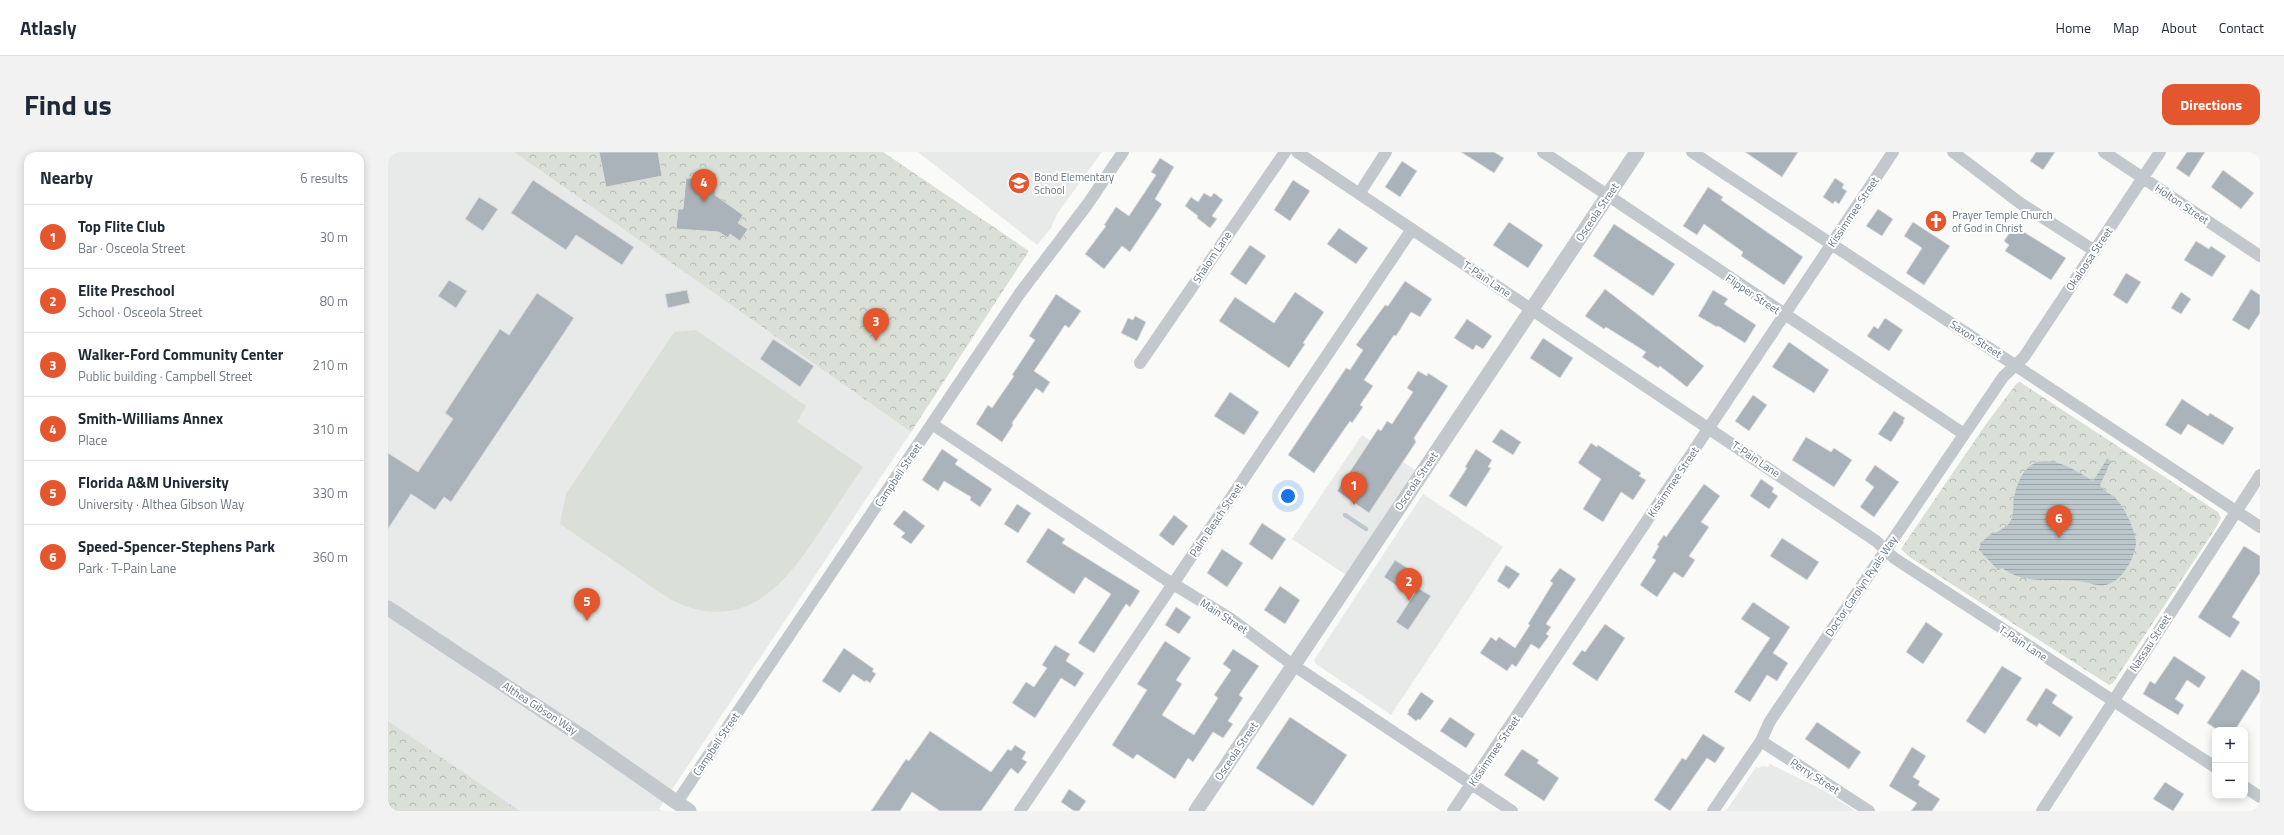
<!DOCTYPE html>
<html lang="en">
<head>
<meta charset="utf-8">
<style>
	body { margin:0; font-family:"Titillium Web",sans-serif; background:#f2f2f3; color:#1f2937 }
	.controls { position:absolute; right:12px; bottom:12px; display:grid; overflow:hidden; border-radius:8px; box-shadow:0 2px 10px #0003 }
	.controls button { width:36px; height:36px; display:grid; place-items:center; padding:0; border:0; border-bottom:1px solid #e0e1e3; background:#fff; color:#1f2937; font:20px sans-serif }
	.you { position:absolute; left:900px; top:344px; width:14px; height:14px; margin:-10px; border:3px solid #fff; border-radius:50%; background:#1a73e8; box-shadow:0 0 0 6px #1a73e833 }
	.badge { display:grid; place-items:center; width:26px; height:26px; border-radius:50%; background:#e4572e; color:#fff; font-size:13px; font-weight:700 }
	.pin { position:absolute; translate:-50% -33px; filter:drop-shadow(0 1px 2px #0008) }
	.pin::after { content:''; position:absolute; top:21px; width:14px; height:12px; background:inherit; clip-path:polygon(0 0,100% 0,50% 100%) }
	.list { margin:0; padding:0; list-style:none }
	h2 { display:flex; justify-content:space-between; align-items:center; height:52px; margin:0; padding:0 16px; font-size:17px }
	h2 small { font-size:13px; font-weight:400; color:#747a83 }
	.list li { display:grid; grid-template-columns:26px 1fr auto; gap:12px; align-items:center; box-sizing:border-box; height:64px; padding:0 16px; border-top:1px solid #e0e1e3 }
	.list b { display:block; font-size:15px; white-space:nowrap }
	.list p { margin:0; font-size:13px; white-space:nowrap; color:#747a83 }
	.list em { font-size:13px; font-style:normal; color:#747a83 }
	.map { position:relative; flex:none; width:1872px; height:659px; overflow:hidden; border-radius:12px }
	header { display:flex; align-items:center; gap:24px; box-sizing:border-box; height:56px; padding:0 20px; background:#fff; border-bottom:1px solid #e0e1e3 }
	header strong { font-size:19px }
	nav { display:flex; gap:22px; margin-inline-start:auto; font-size:14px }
	.intro { display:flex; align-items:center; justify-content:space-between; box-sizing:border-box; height:96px; padding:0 24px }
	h1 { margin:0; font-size:28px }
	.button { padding:10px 18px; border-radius:12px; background:#e4572e; color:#fff; font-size:14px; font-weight:700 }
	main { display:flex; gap:24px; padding:0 24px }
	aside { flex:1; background:#fff; border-radius:12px; box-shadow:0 2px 10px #0003 }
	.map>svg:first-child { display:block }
</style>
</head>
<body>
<header>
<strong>Atlasly</strong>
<nav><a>Home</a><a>Map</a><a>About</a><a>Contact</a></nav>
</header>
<div class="intro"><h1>Find us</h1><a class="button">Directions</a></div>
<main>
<aside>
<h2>Nearby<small>6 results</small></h2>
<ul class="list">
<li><span class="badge">1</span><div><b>Top Flite Club</b><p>Bar · Osceola Street</p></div><em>30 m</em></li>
<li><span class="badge">2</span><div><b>Elite Preschool</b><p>School · Osceola Street</p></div><em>80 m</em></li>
<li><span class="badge">3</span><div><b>Walker-Ford Community Center</b><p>Public building · Campbell Street</p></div><em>210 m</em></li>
<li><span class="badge">4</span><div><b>Smith-Williams Annex</b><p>Place</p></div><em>310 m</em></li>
<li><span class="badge">5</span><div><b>Florida A&amp;M University</b><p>University · Althea Gibson Way</p></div><em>330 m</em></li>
<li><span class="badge">6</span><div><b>Speed-Spencer-Stephens Park</b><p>Park · T-Pain Lane</p></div><em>360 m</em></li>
</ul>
</aside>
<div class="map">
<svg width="1872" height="659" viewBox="0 0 1872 659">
	<defs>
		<pattern id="park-crowns" width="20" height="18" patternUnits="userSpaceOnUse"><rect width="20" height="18" fill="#dadfd7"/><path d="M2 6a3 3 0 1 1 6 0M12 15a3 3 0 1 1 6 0" fill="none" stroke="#b4b9b4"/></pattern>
		<pattern id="water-rules" width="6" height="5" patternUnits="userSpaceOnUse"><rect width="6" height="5" fill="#bbc7cb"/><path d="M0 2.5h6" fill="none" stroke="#9ca6aa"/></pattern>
	</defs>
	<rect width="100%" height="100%" fill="#fafaf8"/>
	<path fill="#e8e9e9" d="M0,0H126L523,280L271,657L274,659H0Z
		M530,0H714L669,62L663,76L649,93Z
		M974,283L1027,318L958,423L904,387Z
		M1035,342L1115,395L1003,563L928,512L926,508Z
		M1382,612L1435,638L1467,659H1338L1368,615L1371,616L1374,614L1380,615Z"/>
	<path fill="#dadfd7" d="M308,178L418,254L409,270L475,315C461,336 447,357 433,378C399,429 360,481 290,451C275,444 261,433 247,423C222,406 197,389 172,372L178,342L286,180Z"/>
	<path fill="url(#park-crowns)" d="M126,0H495L641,99L523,280Z
		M1632,230L1830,360L1833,366L1829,374L1725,531L1721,533L1523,406L1513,397L1598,272L1629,231Z
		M0,569L132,659H0Z"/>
	<path fill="url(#water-rules)" d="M1719,307L1723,309L1712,333C1715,340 1723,341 1728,347C1736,354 1748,380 1748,391C1747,405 1736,425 1723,431C1712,437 1702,430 1691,429C1664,426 1636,433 1614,416L1610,418L1591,398C1595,379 1617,382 1623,368C1627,360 1624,350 1627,341C1640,292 1673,309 1705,329Z"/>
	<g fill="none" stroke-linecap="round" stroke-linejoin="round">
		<path stroke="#bbc7cb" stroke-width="4.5" d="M957,363L978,377"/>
	</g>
	<path fill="#aab3b9" stroke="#dcdcda" d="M211,0H270L274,24L218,35Z
		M1073,0H1106L1116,6L1106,21Z
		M1357,0H1410L1394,25Z
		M1648,0H1667L1655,18L1642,9Z
		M1799,0H1817L1801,25L1788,16Z
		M772,6L786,15L767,47L774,52L742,100L734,94L716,117L697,102L718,74L716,73L728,55L741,64L768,23L763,20Z
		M1014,9L1029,19L1012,45L997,35Z
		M1835,18L1866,41L1853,57L1823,35Z
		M298,26L328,28L327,43L355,63L350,71L360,77L352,89L342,82L340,86L331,80L288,77L290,57H295Z
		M1447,26L1456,32L1454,36L1459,39L1451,52L1447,49L1445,52L1435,45Z
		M145,28L246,95L234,113L188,83L178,98L123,61Z
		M905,28L922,39L902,69L886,58Z
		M1320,35L1335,45L1333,48L1415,105L1396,133L1353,104L1355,100L1316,72L1309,83L1295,74Z
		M816,41L823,45L826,41L835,48L824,64L829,67L822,76L809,66L810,64L797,54L803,45L810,50Z
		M91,45L110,57L95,79L77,67Z
		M1490,57L1505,67L1494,84L1478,74Z
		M1121,70L1155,93L1140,116L1105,93Z
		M1525,70L1562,94L1536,133L1518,121L1534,96L1516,84Z
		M1226,72L1287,112L1265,144L1205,104Z
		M1626,74L1678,106L1663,128L1617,99L1621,93L1616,89Z
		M951,76L980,96L968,112L939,92Z
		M1808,89L1821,97L1823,94L1838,104L1824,125L1796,108Z
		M862,93L878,104L858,133L842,122Z
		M1738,121L1753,130L1739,152L1725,143Z
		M61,128L79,139L68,156L50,144Z
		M1017,129L1044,147L1032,165L1023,160L1008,184L1006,183L976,228L985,234L972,253L975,255L964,271L962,269L926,321L900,303L958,216L962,218L975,198L968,193L997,153L1000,154Z
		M1217,137L1316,214L1299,235L1272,214L1270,216L1254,205L1258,200L1218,175L1216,177L1197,164Z
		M1863,137L1872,143V161L1861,178L1844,168Z
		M299,138L302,151L280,156L277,142Z
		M1325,138L1340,147L1336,152L1368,173L1357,191L1330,174L1329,175L1310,164Z
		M907,140L936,160L915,191L917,192L901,216L831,169L847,145L886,171Z
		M1793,140L1803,147L1793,162L1783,156Z
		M149,141L186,166L63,350L56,345L47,358L23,342L0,377V301L30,320L65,267L57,261L112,177L121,183Z
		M668,142L693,159L681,176L677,173L646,219L662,230L655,241L648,236L624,271L625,273L614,290L588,272L600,253L604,256L626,224L624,223L647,188L641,184Z
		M747,164L758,170L749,189L733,181L740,166L745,168Z
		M1497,166L1515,178L1501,199L1479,184L1486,174L1490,177Z
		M1079,167L1104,184L1095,197L1088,193L1085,198L1066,186Z
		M1155,186L1185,206L1172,226L1142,206Z
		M385,187L426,214L412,235L372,207Z
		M1401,190L1441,218L1426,241L1384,215Z
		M1030,219L1039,224L1040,221L1060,234L1026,286L1028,290L981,361L949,339L990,277L993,279L999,269L1004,272L1025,240L1019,236Z
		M842,240L871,260L856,283L826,264Z
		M1365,243L1379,253L1361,279L1347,269Z
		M1794,247L1820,264L1822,261L1846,276L1835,293L1800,272L1793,283L1777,273Z
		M1506,259L1517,266L1515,269L1516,270L1503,290L1490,282Z
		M1113,277L1133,290L1125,303L1104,290Z
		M1418,285L1443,300L1446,296L1464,308L1446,335L1404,308Z
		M1203,291L1209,295L1210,293L1236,310L1253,321L1251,324L1258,328L1245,348L1233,340L1215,370L1195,357L1213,327L1190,311Z
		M554,297L570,308L567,312L604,337L592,355L582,348L583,345L556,329L550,339L534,328Z
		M1088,297L1104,308L1100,315L1103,316L1078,355L1061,344L1079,316L1077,315Z
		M1487,313L1511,330L1486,365L1472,355L1486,335L1477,328Z
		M1373,327L1386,336L1384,340L1390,344L1381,357L1362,344Z
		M1316,332L1332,344L1313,370L1321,375L1301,404L1307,408L1295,426L1286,420L1269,445L1252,433L1268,408L1264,406L1271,394L1269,393L1276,383L1278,385Z
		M629,352L643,361L630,381L616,372Z
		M516,358L537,374L523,392L513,385L517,381L505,372Z
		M786,363L800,374L785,394L771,383Z
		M874,371L898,387L884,408L861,392Z
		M660,376L677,387L674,391L752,439L742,455L738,452L706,501L690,491L723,442L697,425L686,442L638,410Z
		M1394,386L1431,410L1419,428L1382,404Z
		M1856,394L1872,404V421L1844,465L1852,470L1842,486L1810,465Z
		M834,397L855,411L839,435L819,421Z
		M1007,408L1021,417L1009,434L996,425Z
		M1118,413L1132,422L1121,437L1109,429Z
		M1172,416L1188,427L1158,472L1163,475L1158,482L1161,484L1151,497L1143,492L1128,515L1124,512L1119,519L1092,501L1103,485L1108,489L1111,485L1127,496L1142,473L1140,472L1165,431L1162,429Z
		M892,434L912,448L897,472L876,458Z
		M1030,436L1043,444L1020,478L1008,470Z
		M1365,450L1402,475L1385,501L1400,511L1389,529L1379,523L1362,550L1346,540L1382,486L1353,467Z
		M788,455L803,465L791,482L777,473Z
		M1538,470L1555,482L1535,512L1518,500Z
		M1217,472L1237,486L1209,529L1184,512L1194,498L1197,500Z
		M777,489L803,506L788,528L794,532L774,563L806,583L830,546L826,543L843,518L835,512L845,497L871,514L851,543L855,546L840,569L845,572L835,586L825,580L805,610L800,606L787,627L749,602L745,607L724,593L759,538L749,532Z
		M667,493L682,502L678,509L696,521L687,535L673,526L647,566L624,551L638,530L646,535L659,516L654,513Z
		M456,496L486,517L484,519L488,522L482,531L478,528L477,530L465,522L452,541L434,529Z
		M1786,504L1818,525L1811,536L1799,528L1787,547L1796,553L1790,563L1755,542L1762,529L1767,532Z
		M1614,514L1634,526L1597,582L1578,569Z
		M1854,517L1872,529V539L1847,578H1830L1819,571Z
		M1658,536L1669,543L1664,551L1685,565L1672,585L1651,571L1649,575L1638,568Z
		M1033,540L1046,549L1032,568L1030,567L1028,569L1019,562L1021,560L1020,559Z
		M902,565L959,603L925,654L868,616Z
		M1062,565L1087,582L1078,596L1052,579Z
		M1429,570L1473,600L1461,617L1417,587Z
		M542,579L603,620L620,597L623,599L627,593L638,600L634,607L639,610L630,622L623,616L593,659H552L524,640L512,659H483L518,607L521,609Z
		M1315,582L1337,596L1327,611L1319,606L1282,659L1266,648L1294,606L1298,608Z
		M1524,595L1538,604L1525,625L1532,629L1530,633L1552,647L1544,659H1523L1529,651L1501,634Z
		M1134,597L1151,608L1149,611L1171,626L1156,649L1116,623Z
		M1777,630L1796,642L1785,659L1765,647Z
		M681,637L698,649L691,659H686L673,650Z"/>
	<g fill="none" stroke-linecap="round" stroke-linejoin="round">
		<path stroke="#c3c8cc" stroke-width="12" d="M909,0L1488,389L1506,406L1827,615
			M1155,0L1576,282
			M1304,0L1872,375
			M1565,0L1632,51L1707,99
			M1716,0L1872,104
			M971,42L998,0
			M752,211L897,0
			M544,272L777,427L843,467L905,513L1124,659
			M1373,589L1481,659
			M1857,635L1872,645
			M289,650L632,141L699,53L735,0
			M632,659L1024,77
			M1065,659L1505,0
			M1325,659L1373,589L1382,569L1615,225L1636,205L1772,0
			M1654,659L1872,323"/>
		<path stroke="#c3c8cc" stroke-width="15" d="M0,456L195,585L301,659
			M808,659L1249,0"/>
	</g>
	<defs>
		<g id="school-disc" transform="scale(1.15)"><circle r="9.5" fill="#e4572e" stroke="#fff"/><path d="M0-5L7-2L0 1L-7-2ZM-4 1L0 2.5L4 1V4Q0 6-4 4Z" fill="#fff"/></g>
		<g id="church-disc" transform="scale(1.15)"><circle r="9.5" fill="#e4572e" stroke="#fff"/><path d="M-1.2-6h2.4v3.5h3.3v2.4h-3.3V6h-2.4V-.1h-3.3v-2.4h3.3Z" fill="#fff"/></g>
	</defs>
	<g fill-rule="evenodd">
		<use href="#school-disc" x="631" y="31"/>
		<use href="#church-disc" x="1548" y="69"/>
	</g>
	<g text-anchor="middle" stroke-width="4" stroke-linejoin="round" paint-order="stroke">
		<g font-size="11" fill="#657683" stroke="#fff" text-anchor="start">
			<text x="646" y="29">Bond Elementary<tspan x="646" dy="13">School</tspan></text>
			<text x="1564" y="67">Prayer Temple Church<tspan x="1564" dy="13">of God in Christ</tspan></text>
		</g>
		<g font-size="11" fill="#657683" stroke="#fff">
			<text transform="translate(1794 52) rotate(34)" y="4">Holton Street</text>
			<text transform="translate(1209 60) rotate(-56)" y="4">Osceola Street</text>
			<text transform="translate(1465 60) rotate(-56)" y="4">Kissimmee Street</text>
			<text transform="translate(824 105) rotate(-56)" y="4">Shalom Lane</text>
			<text transform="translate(1701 107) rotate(-56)" y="4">Okaloosa Street</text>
			<text transform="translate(1099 127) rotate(34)" y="4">T-Pain Lane</text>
			<text transform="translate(1365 142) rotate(34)" y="4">Flipper Street</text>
			<text transform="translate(1588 187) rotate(33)" y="4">Saxon Street</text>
			<text transform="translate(1368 307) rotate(34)" y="4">T-Pain Lane</text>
			<text transform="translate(510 323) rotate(-56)" y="4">Campbell Street</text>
			<text transform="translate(1028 329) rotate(-56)" y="4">Osceola Street</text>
			<text transform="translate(1285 330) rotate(-56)" y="4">Kissimmee Street</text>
			<text transform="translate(828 368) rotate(-56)" y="4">Palm Beach Street</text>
			<text transform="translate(1473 434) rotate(-56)" y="4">Doctor Carolyn Ryals Way</text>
			<text transform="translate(836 464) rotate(33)" y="4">Main Street</text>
			<text transform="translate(1635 491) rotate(33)" y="4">T-Pain Lane</text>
			<text transform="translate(1762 491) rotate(-57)" y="4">Nassau Street</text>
			<text transform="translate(152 556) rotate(33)" y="4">Althea Gibson Way</text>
			<text transform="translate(328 592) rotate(-56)" y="4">Campbell Street</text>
			<text transform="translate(848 599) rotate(-56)" y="4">Osceola Street</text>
			<text transform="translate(1106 599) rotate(-56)" y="4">Kissimmee Street</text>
			<text transform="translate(1427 624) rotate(33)" y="4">Perry Street</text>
		</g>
	</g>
</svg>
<div class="controls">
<button>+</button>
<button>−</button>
</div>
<div class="you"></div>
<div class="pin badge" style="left:966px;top:353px">1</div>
<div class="pin badge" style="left:1021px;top:449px">2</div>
<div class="pin badge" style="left:488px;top:189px">3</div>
<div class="pin badge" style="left:316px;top:50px">4</div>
<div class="pin badge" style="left:199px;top:469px">5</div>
<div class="pin badge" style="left:1671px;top:386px">6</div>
</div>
</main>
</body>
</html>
